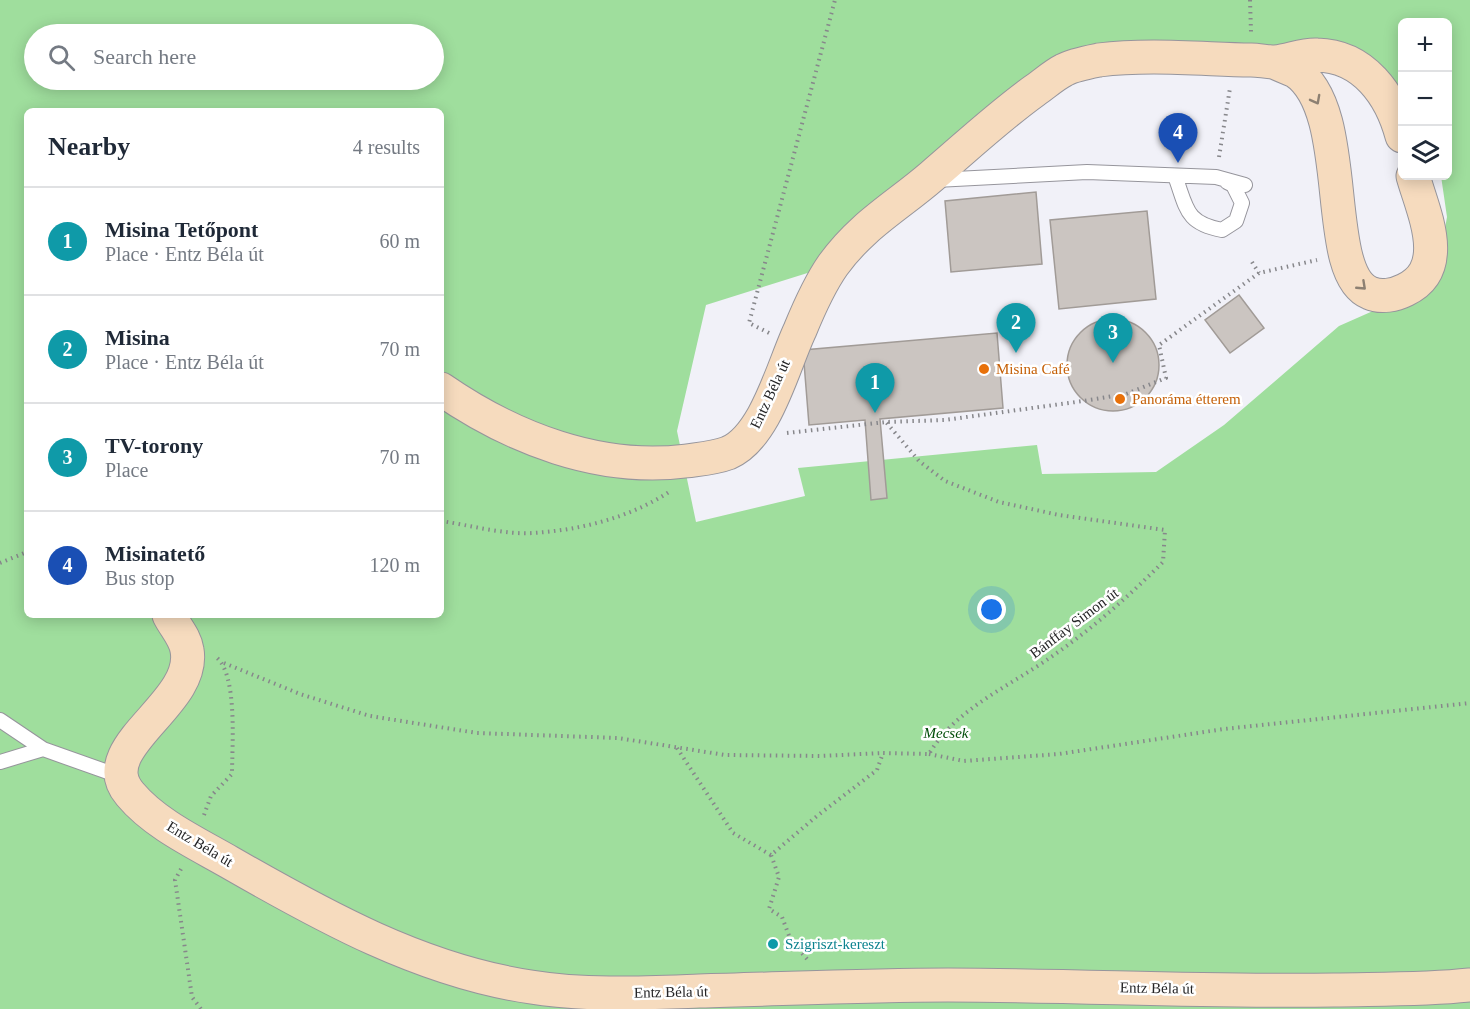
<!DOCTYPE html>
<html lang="en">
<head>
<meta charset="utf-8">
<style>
	body { margin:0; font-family:Georgia,serif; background:#f6f6f7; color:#1f2937 }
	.controls { position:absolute; right:18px; top:18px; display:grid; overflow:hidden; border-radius:9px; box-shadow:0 3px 15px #0003 }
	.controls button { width:54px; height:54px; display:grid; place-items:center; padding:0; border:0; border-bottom:2px solid #e0e1e3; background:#fff; color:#1f2937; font:30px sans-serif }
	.you { position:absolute; left:992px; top:610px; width:21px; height:21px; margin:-15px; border:4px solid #fff; border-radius:50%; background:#1a73e8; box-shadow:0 0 0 9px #1a73e833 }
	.badge { display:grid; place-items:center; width:39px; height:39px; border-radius:50%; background:#ea580c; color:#fff; font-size:20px; font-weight:700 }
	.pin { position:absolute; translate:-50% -50px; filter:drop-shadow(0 2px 3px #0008) }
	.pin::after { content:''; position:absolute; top:32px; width:21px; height:18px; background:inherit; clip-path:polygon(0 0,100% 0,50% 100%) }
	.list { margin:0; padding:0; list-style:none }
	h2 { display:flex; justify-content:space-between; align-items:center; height:78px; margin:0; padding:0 24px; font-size:26px }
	h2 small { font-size:20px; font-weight:400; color:#747a83 }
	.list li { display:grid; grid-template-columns:39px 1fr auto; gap:18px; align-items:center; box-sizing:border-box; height:108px; padding:0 24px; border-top:2px solid #e0e1e3 }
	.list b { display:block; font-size:22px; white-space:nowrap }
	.list p { margin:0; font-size:20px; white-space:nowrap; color:#747a83 }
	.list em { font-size:20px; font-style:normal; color:#747a83 }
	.icon { flex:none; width:33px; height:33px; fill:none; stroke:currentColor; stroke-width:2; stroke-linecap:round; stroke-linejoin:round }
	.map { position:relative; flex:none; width:1470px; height:1009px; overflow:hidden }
	.search { position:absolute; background:#fff; box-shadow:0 3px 15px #0003; left:24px; top:24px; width:420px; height:66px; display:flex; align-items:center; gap:15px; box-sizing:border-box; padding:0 21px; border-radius:33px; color:#747a83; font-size:22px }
	.panel { position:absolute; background:#fff; box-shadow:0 3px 15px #0003; left:24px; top:108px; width:420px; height:510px; border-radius:9px }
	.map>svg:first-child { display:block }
</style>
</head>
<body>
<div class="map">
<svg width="1470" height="1009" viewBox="0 0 1470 1009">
	<rect width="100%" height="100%" fill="#f1f1f8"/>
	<path fill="#9fde9d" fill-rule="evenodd" d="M0,0H1470V1009H0ZM1402,22H1448V176H1441L1447,217L1437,273L1425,288L1339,326L1224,425L1156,472L1042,474L1037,445L798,468L805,496L696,522L677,431L706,305L833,265L1098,60L1368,63L1402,103ZM34,34H434V80H34ZM27,111H441V615H27Z"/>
	<path fill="#cbc5c1" stroke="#a19b97" stroke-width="1.5" d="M1036,192L1042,264L951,272L945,201Z
		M1147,211L1156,299L1059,309L1050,220Z
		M1239,295L1264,328L1230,353L1205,320Z
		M1067 365a46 46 0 1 1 92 0a46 46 0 1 1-92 0Z
		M997,333L1003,408L880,419L887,498L871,500L865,420L809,425L803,350Z"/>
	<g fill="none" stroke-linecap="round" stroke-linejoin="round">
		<g stroke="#96959c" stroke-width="16">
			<path id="lane" d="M1175,176C1187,208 1185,223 1222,230L1236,221L1242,203L1233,185L1227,182
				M936,180L1087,172L1216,177L1245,185
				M0,720L43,749L119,776
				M0,762L43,749"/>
		</g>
		<g stroke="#96959c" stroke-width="35">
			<path id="secondary" d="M1274,62C1280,65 1288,68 1295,71C1355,110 1320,273 1370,293C1381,298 1395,295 1405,290C1451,268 1423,212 1413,176
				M441,389C512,438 599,472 686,461C700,459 715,458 728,453C766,437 783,366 800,330C809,308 819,285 833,265C862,225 896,207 932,176C966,147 998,117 1034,91C1044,84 1054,75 1064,70C1073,65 1089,62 1099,60C1148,54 1201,59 1251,60C1259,60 1267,62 1275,62C1289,61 1303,54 1317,55C1364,56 1391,95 1402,136
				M169,615C175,627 185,637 187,650C197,705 90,747 130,794C155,824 196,843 229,862C323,916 422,971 531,987C586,996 644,993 699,991C782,989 865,985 948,985C1077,985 1205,992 1334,990C1379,989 1425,990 1470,985"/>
		</g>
		<path stroke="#87878b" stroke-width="4" stroke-dasharray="1.5 4.5" stroke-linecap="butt" d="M1250,0L1251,32
			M1219,157L1230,88
			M1252,262L1259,273
			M769,333L749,323L835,0
			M787,433L886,422L945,420L1083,401L1126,394L1166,378L1159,345L1259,273L1317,260
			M441,521C469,525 505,535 533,533C580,530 629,518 669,492
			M0,563L27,552
			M224,663L300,694L370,716L477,733L618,738L725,755L820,756L883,753
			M677,748L733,833L771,855
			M929,754L964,761L1059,754L1224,729L1470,703
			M204,815L211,796L232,774C232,747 238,674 216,657
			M181,869L175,880L192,997L201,1009
			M807,959L791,941L782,917L769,909L779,877L771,855L817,816L877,770L883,753L929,754C955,709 1010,686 1051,657C1092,629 1128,597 1163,562L1165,530L1059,515L999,502L945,481L919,461L886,422"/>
		<use href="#lane" stroke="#fff" stroke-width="14"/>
		<use href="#secondary" stroke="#f6dbbe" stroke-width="33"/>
	</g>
	<defs><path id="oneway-chevron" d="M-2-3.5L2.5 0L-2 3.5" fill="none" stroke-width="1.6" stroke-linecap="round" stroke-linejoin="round" transform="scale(1.5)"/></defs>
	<g stroke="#8d8072">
		<use href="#oneway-chevron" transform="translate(1316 100) rotate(62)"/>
		<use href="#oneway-chevron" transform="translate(1362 286) rotate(43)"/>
	</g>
	<g fill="#e8710a" stroke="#fff" stroke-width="2">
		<circle cx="984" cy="369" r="6"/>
		<circle cx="1120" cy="399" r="6"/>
	</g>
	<circle fill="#0f9aa8" stroke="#fff" stroke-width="2" cx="773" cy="944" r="6"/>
	<g text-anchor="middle" stroke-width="5" stroke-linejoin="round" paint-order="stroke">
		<g font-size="15" fill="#c56008" stroke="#fff" text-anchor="start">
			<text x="996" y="374">Misina Café</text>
			<text x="1132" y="404">Panoráma étterem</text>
		</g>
		<g font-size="15" fill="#242426" stroke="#fff">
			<text transform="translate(770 394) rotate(-65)" y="5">Entz Béla út</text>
			<text transform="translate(1074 623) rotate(-37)" y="5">Bánffay Simon út</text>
			<text transform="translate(200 844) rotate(31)" y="5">Entz Béla út</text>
			<text transform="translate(1157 988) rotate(1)" y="5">Entz Béla út</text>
			<text transform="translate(671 992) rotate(-1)" y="5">Entz Béla út</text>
		</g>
		<g font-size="15" font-style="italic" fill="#004d08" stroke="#fff">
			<text x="946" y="738">Mecsek</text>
		</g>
		<g font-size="15" fill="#0d838f" stroke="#fff" text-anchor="start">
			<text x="785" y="949">Szigriszt-kereszt</text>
		</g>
	</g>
</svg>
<div class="controls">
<button>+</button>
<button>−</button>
<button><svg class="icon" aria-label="layers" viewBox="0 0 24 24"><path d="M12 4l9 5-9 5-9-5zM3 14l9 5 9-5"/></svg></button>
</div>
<div class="you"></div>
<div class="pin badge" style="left:875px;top:413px;background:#0f9aa8">1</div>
<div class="pin badge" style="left:1016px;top:353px;background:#0f9aa8">2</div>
<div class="pin badge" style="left:1113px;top:363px;background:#0f9aa8">3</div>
<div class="pin badge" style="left:1178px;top:163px;background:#1a4fb4">4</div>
<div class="search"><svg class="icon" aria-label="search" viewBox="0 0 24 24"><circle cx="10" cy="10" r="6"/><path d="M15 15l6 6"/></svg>Search here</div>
<section class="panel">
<h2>Nearby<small>4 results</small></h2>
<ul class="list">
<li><span class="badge" style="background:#0f9aa8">1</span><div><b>Misina Tetőpont</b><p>Place · Entz Béla út</p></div><em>60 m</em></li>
<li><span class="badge" style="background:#0f9aa8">2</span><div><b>Misina</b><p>Place · Entz Béla út</p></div><em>70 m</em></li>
<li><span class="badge" style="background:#0f9aa8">3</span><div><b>TV-torony</b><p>Place</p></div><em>70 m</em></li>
<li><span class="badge" style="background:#1a4fb4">4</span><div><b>Misinatető</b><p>Bus stop</p></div><em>120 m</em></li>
</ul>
</section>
</div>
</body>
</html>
